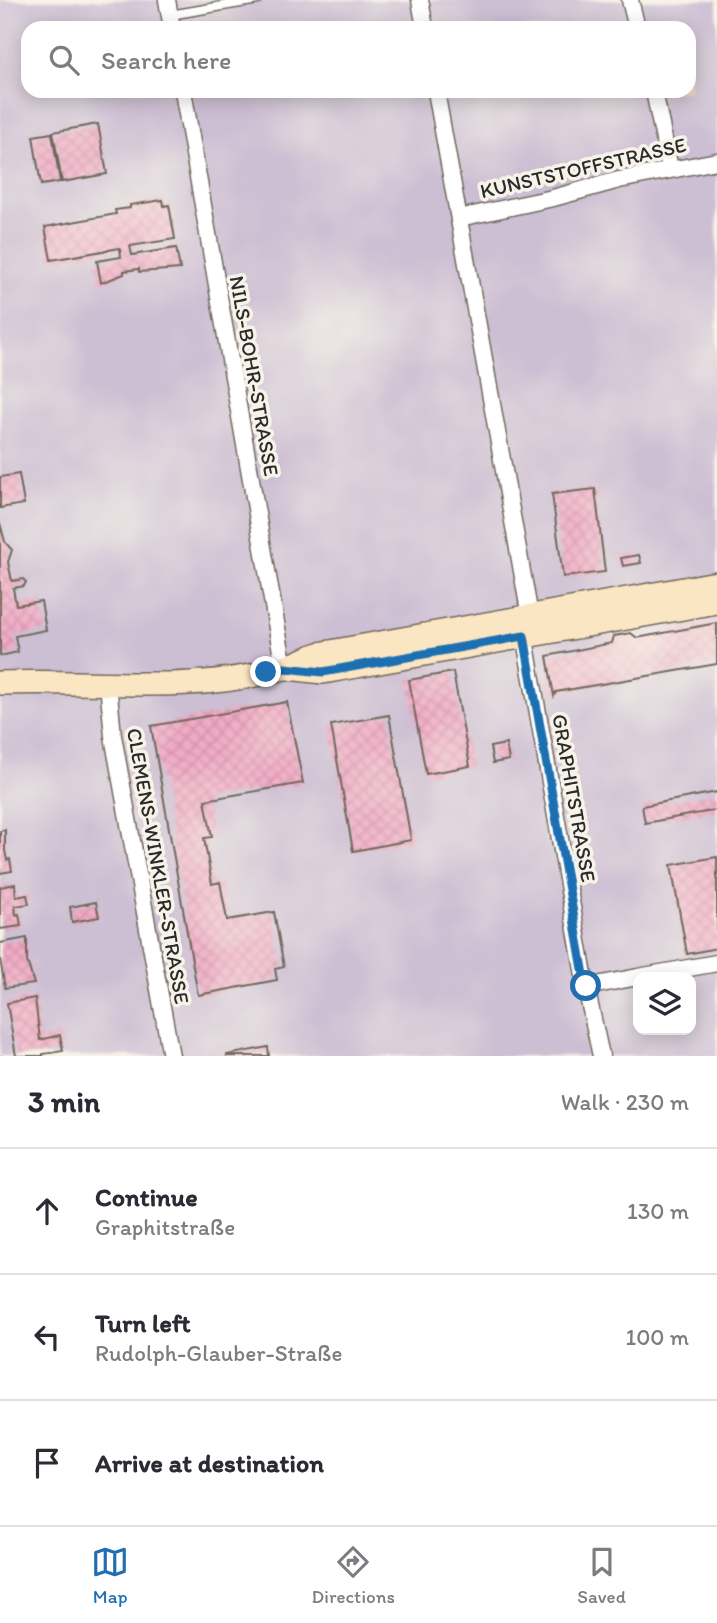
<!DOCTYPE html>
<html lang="en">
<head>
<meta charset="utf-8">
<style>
	body { margin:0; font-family:Itim,sans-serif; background:#f7f7f7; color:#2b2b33 }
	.controls { position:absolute; right:21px; bottom:21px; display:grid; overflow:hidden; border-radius:14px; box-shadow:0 4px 18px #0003 }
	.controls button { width:63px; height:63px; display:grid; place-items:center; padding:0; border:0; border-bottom:2px solid #e1e1e2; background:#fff; color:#2b2b33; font:35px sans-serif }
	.stop { position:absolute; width:21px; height:21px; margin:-16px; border:5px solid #1f6fb2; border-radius:50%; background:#fff }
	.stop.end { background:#1f6fb2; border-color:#fff; box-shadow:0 2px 7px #0008 }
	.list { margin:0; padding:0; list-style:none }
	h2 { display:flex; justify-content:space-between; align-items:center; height:91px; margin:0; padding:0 28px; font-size:30px }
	h2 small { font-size:23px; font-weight:400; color:#7c7c81 }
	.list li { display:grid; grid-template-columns:46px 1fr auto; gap:21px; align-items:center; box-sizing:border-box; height:126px; padding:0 28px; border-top:2px solid #e1e1e2 }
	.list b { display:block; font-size:26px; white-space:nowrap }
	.list p { margin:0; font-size:23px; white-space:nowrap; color:#7c7c81 }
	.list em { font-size:23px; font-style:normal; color:#7c7c81 }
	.icon { flex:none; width:38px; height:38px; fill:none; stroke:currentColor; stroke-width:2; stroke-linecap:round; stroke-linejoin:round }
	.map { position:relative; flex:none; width:717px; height:1056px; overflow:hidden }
	.search { position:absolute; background:#fff; box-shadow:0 4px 18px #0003; left:21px; right:21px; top:21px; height:77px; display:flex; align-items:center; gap:18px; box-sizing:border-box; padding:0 24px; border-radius:21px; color:#7c7c81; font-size:26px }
	.sheet { height:469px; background:#fff }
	nav { display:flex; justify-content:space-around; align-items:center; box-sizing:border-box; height:98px; border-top:2px solid #e1e1e2; background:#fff; font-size:19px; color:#7c7c81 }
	nav a { display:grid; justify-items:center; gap:4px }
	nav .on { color:#1f6fb2 }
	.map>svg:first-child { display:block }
</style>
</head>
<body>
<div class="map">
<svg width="717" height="1056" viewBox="0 0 717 1056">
	<defs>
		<pattern id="building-cross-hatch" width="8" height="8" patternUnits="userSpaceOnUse" patternTransform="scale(1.75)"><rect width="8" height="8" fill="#f1aac5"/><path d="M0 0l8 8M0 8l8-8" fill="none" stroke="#cf92a9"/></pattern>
	</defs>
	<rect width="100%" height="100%" fill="#f7f3e8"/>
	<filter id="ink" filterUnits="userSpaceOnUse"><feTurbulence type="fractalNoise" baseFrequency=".0143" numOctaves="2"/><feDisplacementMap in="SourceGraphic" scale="14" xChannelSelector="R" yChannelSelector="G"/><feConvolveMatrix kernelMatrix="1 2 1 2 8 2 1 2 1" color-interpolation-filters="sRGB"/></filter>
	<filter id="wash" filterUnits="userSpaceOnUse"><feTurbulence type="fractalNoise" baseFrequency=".00686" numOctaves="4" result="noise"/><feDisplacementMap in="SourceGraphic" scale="28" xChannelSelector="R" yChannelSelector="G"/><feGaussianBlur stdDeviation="1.57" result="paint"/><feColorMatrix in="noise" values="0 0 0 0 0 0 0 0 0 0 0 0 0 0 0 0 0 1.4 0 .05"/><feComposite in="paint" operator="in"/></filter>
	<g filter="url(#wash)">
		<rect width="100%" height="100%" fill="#f2daba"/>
		<path fill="#ccbed3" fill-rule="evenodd" d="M0,0H717V1056H0ZM28,28H689V91H28ZM638,977H691V1030H638Z"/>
		<g id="blocks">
			<path fill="url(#building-cross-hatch)" d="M98,124L107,174L62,182L53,132Z
				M52,133L60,182L41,185L33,136Z
				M163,200L164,206L169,205L175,239L130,246L132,255L176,248L180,269L139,272V269L124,271V274L101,283L97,261L121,257L120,248L51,260L45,227L116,214L115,210L130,208V205Z
				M19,474L24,504L0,508V477Z
				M595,489L605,572L563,577L552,494Z
				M0,523L5,542L12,550L8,562L12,581L23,579L26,582L24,586L13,588L16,605L41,601L46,630L15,636L18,652L0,656Z
				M639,555L641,563L623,566L621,558Z
				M717,623V664L556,692L554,696L547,656L612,643L614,636L631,633L637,638Z
				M453,672L470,766L426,774L409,680Z
				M287,702L303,783L205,800L212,837L204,838L212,884L220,882L227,920L274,912L284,967L275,969L277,980L198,995L151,726Z
				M389,715L411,840L353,851L331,725Z
				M506,744L509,760L493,763L490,747Z
				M717,792V810L645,823L642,806Z
				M5,830V851L7,860L10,859L12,871L0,873V831Z
				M717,857V948L687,954L671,865Z
				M15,884L16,897L27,895L29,904L15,906L16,915L19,914L21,926L0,929V887Z
				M96,902L99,917L72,922L70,907Z
				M27,938V961L34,984L5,988L0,959V943Z
				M35,998L40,1040L60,1035L63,1051L43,1054V1056H16L7,1003Z
				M268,1047L269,1056H227V1055Z"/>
		</g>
	</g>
	<g filter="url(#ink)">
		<use href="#blocks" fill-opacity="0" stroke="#71685d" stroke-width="2"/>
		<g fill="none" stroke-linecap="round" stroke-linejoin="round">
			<g stroke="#71685d" stroke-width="11">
				<path id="lane" d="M170,15L258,0"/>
			</g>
			<g stroke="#71685d" stroke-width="19">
				<path id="street" d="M167,0L172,28
					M420,0L425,28
					M630,0L637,28
					M183,91L284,668
					M436,91L530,616
					M654,91L670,169
					M459,218L553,198L619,180L717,161
					M523,628L586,987L601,1056
					M108,683L113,736L171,1056
					M638,977L717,963
					M586,987L638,977"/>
			</g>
			<g stroke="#71685d" stroke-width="26">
				<path id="secondary" d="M288,668L323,672L717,602
					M0,683C93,679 193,695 284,668C296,664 307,658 319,654L717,583"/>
			</g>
			<path stroke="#71685d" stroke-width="3.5" stroke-dasharray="2 5" stroke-linecap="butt" d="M0,1055V1056"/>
			<use href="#lane" stroke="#fff" stroke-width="8"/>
			<use href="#street" stroke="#fff" stroke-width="16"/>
			<use href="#secondary" stroke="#fbe6c4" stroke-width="23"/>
		</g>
	</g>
	<g fill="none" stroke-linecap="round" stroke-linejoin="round" filter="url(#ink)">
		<path stroke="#1f6fb2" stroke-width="9" d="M266,672L285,668L323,672L524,636L586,986"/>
	</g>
	<g text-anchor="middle" stroke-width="7" stroke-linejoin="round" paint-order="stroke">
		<g font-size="21" fill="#2b2b2b" stroke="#f7f3e8">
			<text transform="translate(583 168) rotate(-13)" y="7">KUNSTSTOFFSTRASSE</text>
			<text transform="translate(254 376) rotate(80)" y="7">NILS-BOHR-STRASSE</text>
			<text transform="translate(574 798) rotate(80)" y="7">GRAPHITSTRASSE</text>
			<text transform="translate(158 866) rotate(80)" y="7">CLEMENS-WINKLER-STRASSE</text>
		</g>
	</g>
</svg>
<div class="controls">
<button><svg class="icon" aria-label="layers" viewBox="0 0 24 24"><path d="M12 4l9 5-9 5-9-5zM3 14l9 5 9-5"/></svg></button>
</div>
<div class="stop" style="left:586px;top:986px"></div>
<div class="stop end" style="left:266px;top:672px"></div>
<div class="search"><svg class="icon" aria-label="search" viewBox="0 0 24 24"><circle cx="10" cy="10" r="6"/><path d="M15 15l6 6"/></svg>Search here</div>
</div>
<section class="sheet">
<h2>3 min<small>Walk · 230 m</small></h2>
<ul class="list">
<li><svg class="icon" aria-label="ahead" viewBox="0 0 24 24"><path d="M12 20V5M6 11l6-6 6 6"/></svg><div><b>Continue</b><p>Graphitstraße</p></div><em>130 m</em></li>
<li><svg class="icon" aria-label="left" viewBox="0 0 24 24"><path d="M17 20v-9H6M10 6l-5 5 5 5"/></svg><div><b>Turn left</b><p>Rudolph-Glauber-Straße</p></div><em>100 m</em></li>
<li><svg class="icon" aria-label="arrive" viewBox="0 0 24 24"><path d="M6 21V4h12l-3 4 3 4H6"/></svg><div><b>Arrive at destination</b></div></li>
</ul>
</section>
<nav>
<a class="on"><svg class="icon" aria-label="map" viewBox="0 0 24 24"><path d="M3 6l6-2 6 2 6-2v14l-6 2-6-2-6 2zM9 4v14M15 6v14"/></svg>Map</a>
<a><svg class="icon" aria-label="directions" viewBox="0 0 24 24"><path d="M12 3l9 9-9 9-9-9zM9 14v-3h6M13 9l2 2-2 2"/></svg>Directions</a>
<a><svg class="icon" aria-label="saved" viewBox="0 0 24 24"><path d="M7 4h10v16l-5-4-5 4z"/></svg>Saved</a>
</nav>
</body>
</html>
